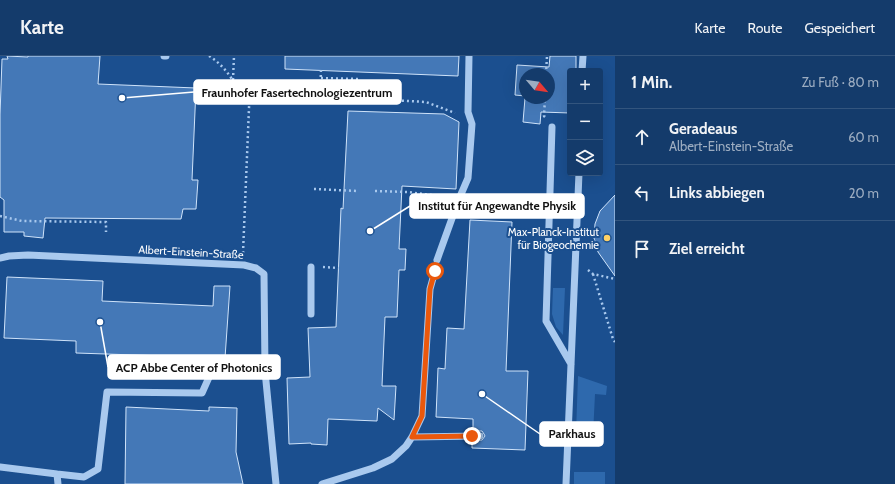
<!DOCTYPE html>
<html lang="de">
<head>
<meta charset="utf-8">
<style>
	body { margin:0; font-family:Cabin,sans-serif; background:#1d4271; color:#f1f3f6 }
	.controls { position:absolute; right:12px; top:12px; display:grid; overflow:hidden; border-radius:4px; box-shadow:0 4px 16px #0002 }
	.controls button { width:36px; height:36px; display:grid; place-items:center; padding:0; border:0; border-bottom:1px solid #33557e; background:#143b6b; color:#f1f3f6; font:20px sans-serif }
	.compass { position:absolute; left:519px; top:12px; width:36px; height:36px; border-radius:50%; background:#143b6b; box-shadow:0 4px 16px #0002; rotate:119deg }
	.stop { position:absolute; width:12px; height:12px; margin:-9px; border:3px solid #ea580c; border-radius:50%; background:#fff }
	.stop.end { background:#ea580c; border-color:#fff; box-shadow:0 1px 4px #0008 }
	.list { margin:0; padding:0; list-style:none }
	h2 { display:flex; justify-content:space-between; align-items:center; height:52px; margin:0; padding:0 16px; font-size:17px }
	h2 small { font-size:13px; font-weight:400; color:#9dadc1 }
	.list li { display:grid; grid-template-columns:26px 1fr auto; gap:12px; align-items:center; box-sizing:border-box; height:56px; padding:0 16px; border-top:1px solid #33557e }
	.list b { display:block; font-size:15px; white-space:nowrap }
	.list p { margin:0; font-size:13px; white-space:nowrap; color:#9dadc1 }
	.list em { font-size:13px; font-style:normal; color:#9dadc1 }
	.icon { flex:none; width:22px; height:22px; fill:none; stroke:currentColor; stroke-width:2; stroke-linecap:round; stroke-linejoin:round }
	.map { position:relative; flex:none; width:615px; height:428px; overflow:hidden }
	header { display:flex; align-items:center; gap:24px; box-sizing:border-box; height:56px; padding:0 20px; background:#143b6b; border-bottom:1px solid #33557e }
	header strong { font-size:19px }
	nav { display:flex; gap:22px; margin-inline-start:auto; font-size:14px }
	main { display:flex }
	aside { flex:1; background:#143b6b }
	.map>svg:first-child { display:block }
</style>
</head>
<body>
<header>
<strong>Karte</strong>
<nav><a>Karte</a><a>Route</a><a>Gespeichert</a></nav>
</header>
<main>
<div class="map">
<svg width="615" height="428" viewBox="0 0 615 428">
	<rect width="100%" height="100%" fill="#1b4f8f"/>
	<path fill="#2e69ad" d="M553,232H565L563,279L556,271L552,258Z
		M578,320L607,330L606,339L595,338L593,379L576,377Z
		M574,416H605V428H574Z"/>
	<path fill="#4478b7" stroke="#cfe3fa" d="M7,0L28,1V0H100L98,28L196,32L192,124H198L196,153H183L181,163L45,162L43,182L24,180V176H4V144L0,141V59L2,3H8Z
		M285,0H459L458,20L285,13Z
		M550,0H576V15H570V57L541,56L540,68L523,66L525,42H549V18H525V40L515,39L517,9L549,11Z
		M348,55L444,58L459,66L456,133L402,130L399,193H406L405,214H399L397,261H385L382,330H396L394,364L378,352L377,365L328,363L327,389L311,388V387L289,388L287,322L310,321L308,272L336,271L341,152L343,153Z
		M615,139V220L598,196L594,182L595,168L600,155Z
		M470,164L512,166L506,315H528L525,394L472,392V385L482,384L485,380L484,378L482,375H473V363L436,361L438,312L445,313L447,272L464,273Z
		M7,221L103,225L102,245L213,250L214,230H230L225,302L76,297V285L4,282Z
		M126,351L209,355V351L237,352L236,396L243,428H125Z"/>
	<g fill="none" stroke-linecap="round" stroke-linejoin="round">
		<path stroke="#3d69a0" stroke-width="7" stroke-dasharray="7 3.5" stroke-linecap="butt" d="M435,215L437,204"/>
		<path stroke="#a9c9ee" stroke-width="2.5" stroke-dasharray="2 3" stroke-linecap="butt" d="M209,0C219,6 227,15 233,25L250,28L287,40L360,43
			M546,18L547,0
			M321,22L358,23L357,43
			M233,24L234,0
			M320,41L321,14
			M372,43L426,46L455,57
			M545,61L544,60L545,42
			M314,133L358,135
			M375,135L408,136L447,141
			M471,148L481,153L537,156
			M0,160L22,165L106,166V176
			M243,197L250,28
			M323,211L339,212
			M588,214L593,218L615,223
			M593,218L613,283L615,286"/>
		<path stroke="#a9c9ee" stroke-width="7" d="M164,0H166
			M582,15L583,0
			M552,71L546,265L571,308
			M0,202L9,200L28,199L244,209L256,212L264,218L265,315L276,428
			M437,204L459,143L468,122L472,68L468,56L469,0
			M311,211V258
			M412,381L480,380
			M0,411L57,418L58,428
			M57,418L84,421L98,413L107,336L202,337L210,319L245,315H265
			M322,428L373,412L392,403L406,390L412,381L422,360L430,233L435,215
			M566,428L579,117"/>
	</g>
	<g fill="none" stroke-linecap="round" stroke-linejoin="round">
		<path stroke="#ea580c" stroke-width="5" d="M435,215L430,233L422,360L412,381L472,380"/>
	</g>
	<circle fill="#ffd166" stroke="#1b4f8f" stroke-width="1.5" cx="607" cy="182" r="4"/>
	<g text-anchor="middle" stroke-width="4" stroke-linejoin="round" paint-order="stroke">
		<g font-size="11" fill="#fff" stroke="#1b4f8f" text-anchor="end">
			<text x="599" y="180">Max-Planck-Institut<tspan x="599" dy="13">für Biogeochemie</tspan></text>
		</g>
		<g font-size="11" fill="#fff" stroke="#1b4f8f">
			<text transform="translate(191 196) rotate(3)" y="4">Albert-Einstein-Straße</text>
		</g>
	</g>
	<path fill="none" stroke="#fff" stroke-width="1.5" d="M122 42L194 36M370 175L410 150M100 266L108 311M482 338L540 378"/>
	<g fill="#fff" stroke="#1b4f8f" stroke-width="1.5">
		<circle cx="122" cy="42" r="4"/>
		<circle cx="370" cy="175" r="4"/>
		<circle cx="100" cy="266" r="4"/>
		<circle cx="482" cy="338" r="4"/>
	</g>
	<g fill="#fff" stroke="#fff" stroke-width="1.5">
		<rect x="194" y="24" width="207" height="24" rx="4"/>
		<rect x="410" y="138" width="174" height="24" rx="4"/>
		<rect x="108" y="299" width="172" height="24" rx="4"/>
		<rect x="540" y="366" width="63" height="24" rx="4"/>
	</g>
	<g font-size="12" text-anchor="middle" font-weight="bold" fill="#111">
		<text x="297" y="41">Fraunhofer Fasertechnologiezentrum</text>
		<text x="497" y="154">Institut für Angewandte Physik</text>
		<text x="194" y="316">ACP Abbe Center of Photonics</text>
		<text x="572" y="382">Parkhaus</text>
	</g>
</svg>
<div class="controls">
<button>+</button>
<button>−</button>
<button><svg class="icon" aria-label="layers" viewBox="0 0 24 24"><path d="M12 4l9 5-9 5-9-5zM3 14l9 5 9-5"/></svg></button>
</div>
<svg class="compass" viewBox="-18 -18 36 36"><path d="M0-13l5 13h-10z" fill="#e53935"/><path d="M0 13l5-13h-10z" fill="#9dadc1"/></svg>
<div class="stop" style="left:435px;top:215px"></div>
<div class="stop end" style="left:472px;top:380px"></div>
</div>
<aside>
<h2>1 Min.<small>Zu Fuß · 80 m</small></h2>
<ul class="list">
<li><svg class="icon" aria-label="ahead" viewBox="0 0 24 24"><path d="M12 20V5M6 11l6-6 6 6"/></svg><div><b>Geradeaus</b><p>Albert-Einstein-Straße</p></div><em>60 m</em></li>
<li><svg class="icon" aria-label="left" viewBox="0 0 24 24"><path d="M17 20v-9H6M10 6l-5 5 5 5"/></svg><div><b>Links abbiegen</b></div><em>20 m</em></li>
<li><svg class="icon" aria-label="arrive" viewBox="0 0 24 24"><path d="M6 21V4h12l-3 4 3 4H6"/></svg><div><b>Ziel erreicht</b></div></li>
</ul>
</aside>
</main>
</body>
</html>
